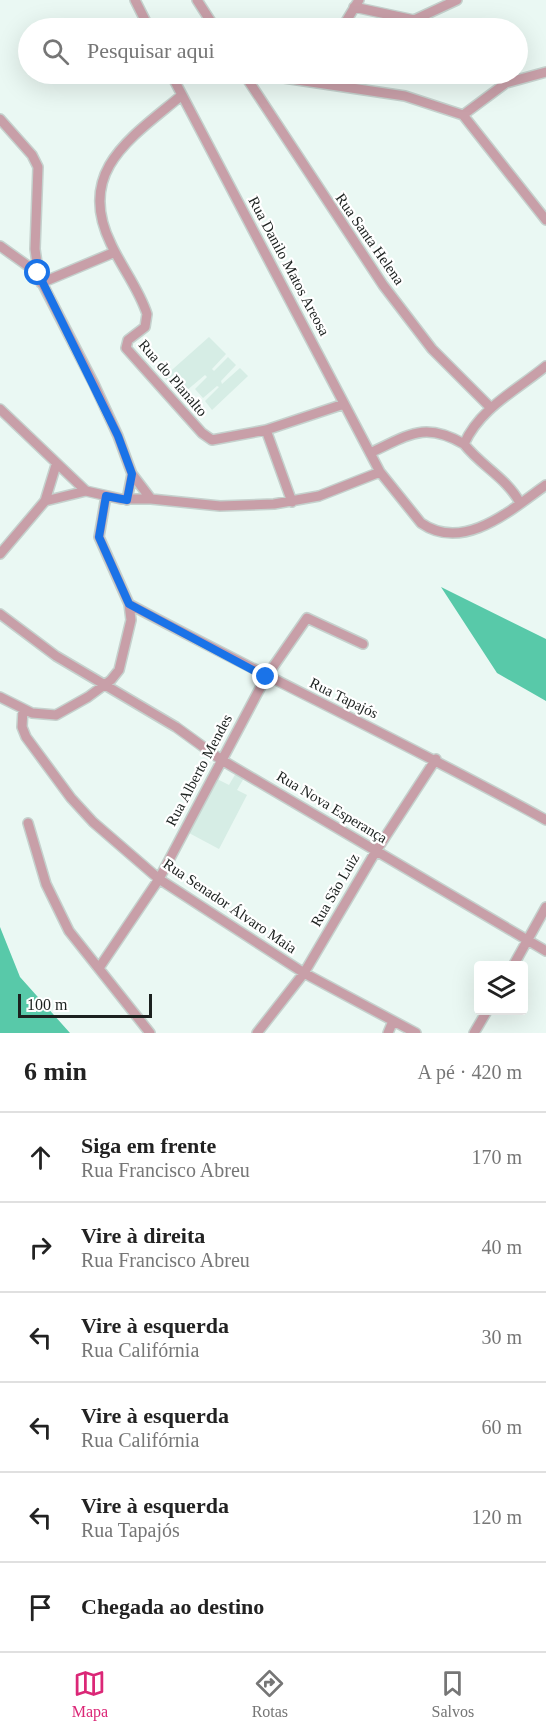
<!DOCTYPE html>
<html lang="pt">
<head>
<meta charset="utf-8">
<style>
	body { margin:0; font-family:Georgia,serif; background:#f6f6f6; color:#222 }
	.controls { position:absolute; right:18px; bottom:18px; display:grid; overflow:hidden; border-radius:6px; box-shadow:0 6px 24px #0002 }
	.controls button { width:54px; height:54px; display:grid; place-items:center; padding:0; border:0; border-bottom:2px solid #e0e0e0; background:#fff; color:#222; font:30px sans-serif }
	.scale { position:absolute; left:18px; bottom:15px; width:134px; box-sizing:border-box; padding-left:6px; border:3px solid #1c211f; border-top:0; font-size:16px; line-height:21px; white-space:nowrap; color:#1c211f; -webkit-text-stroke:4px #fff; paint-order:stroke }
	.stop { position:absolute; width:18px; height:18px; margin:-14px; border:4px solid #1a73e8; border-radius:50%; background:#fff }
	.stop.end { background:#1a73e8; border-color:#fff; box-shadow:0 2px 6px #0008 }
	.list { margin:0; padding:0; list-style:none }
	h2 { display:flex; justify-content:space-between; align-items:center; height:78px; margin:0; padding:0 24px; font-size:26px }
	h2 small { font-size:20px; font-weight:400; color:#767676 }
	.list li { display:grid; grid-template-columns:39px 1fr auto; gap:18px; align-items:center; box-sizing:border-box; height:90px; padding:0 24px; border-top:2px solid #e0e0e0 }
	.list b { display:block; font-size:22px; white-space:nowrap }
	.list p { margin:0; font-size:20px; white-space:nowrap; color:#767676 }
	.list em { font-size:20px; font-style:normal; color:#767676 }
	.icon { flex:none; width:33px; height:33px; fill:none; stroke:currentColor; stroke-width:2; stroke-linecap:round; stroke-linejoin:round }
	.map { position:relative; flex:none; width:546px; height:1033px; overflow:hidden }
	.search { position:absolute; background:#fff; box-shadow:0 6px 24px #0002; left:18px; right:18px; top:18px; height:66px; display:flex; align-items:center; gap:15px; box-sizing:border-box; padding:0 21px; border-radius:33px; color:#767676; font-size:22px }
	.sheet { height:618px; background:#fff }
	nav { display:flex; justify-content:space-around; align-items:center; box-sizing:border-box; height:84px; border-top:2px solid #e0e0e0; background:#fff; font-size:16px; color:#767676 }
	nav a { display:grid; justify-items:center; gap:3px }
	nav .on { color:#db2777 }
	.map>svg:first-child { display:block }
</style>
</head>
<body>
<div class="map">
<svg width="546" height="1033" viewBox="0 0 546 1033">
	<rect width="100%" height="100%" fill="#eaf8f3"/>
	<path fill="#d6ede5" d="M209,337L226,354L212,369L214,371L228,357L236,365L221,381L222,384L240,368L248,376L212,410L205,401L219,387L217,386L203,398L195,389L207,377L205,375L180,396L164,377Z
		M236,773L244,778L237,790L247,795L219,849L189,833L217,779L229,785Z"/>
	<path fill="#58c9a9" d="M441,587L546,639V701L497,673Z
		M0,927L20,977L70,1033H0Z"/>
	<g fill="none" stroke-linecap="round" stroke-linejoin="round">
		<g stroke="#c5d1cd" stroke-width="12">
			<path id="minor" d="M135,0L149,28
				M197,0L215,28
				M354,7L414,20L457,0
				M342,28L359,0
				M171,74L380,472
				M244,74L383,285L432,349L491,408
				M257,74L405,96L463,115L546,220
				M182,95C132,137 75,171 111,244C122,268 139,289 147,314L145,327L128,340L126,348L202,433L212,440L266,430L344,404
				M463,115L506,83L546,72
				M0,119L32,155L38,167L35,249L39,277L94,384L118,436L132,474L151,499
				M0,246L38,273
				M41,283L115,252
				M0,409L86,491L121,499H151L220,506L274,504L319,496L380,472L421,523C464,553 512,509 546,485
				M266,430L292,502
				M370,453C409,435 424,421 464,444
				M127,500L132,474
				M45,501L86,491
				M520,503C507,478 481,466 464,444C480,408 517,390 546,366
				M0,554L45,501L56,465
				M129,604C267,678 409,744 546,820
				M0,614L56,656L176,727L220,759L546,951
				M0,697L32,713L56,715L88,697L111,680L119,670L131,620L129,604L99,537L106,496
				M23,709L22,727L26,737L71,798L93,822L159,879L304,973L416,1033
				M28,823L46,884L69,931L150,1033
				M513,966L546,907
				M99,968L159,879L266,677L307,618L363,644
				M257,1033L304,973L376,851L436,759
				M388,1033L393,1021
				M474,1033L487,1011"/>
		</g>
		<use href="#minor" stroke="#c89fa8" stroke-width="9"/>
	</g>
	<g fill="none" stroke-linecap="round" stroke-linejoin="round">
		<path stroke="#1a73e8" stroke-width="8" d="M38,273L118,436L132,474L127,500L106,496L99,537L129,604L266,677"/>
	</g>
	<g text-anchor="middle" stroke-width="4.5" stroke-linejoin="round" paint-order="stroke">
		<g font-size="15" fill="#1c211f" stroke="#fff">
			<text transform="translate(370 239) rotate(55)" y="5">Rua Santa Helena</text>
			<text transform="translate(289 266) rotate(62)" y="5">Rua Danilo Matos Areosa</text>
			<text transform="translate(173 378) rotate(49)" y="5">Rua do Planalto</text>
			<text transform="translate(344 698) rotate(26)" y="5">Rua Tapajós</text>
			<text transform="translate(199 770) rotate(-62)" y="5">Rua Alberto Mendes</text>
			<text transform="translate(332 807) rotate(31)" y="5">Rua Nova Esperança</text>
			<text transform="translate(335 890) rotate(-60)" y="5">Rua São Luiz</text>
			<text transform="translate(230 906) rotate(34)" y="5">Rua Senador Álvaro Maia</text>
		</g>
	</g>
</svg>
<div class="controls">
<button><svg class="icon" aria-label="layers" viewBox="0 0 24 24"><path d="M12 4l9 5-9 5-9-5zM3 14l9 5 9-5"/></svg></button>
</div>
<div class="scale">100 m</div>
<div class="stop" style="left:38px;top:273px"></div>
<div class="stop end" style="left:266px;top:677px"></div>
<div class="search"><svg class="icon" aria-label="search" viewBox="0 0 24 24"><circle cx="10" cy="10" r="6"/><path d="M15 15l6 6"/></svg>Pesquisar aqui</div>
</div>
<section class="sheet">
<h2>6 min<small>A pé · 420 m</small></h2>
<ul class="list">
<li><svg class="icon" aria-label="ahead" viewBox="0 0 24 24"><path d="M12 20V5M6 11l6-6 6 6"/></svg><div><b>Siga em frente</b><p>Rua Francisco Abreu</p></div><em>170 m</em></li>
<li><svg class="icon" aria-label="right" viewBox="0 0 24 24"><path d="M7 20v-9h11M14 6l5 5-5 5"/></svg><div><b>Vire à direita</b><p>Rua Francisco Abreu</p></div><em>40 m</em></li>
<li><svg class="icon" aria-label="left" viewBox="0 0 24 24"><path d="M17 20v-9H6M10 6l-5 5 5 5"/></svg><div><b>Vire à esquerda</b><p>Rua Califórnia</p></div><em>30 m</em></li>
<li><svg class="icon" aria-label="left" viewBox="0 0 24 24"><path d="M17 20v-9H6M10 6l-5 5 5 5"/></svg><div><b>Vire à esquerda</b><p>Rua Califórnia</p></div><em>60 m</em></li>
<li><svg class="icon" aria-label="left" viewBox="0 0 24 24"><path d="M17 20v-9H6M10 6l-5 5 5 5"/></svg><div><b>Vire à esquerda</b><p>Rua Tapajós</p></div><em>120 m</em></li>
<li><svg class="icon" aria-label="arrive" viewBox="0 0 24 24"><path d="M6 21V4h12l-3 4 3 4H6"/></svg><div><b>Chegada ao destino</b></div></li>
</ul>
</section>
<nav>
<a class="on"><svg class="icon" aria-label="map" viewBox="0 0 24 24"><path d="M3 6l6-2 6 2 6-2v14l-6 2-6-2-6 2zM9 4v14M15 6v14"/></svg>Mapa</a>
<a><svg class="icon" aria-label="directions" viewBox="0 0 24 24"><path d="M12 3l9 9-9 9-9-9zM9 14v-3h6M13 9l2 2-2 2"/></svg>Rotas</a>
<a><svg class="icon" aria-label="saved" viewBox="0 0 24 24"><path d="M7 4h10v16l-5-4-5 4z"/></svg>Salvos</a>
</nav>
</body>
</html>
